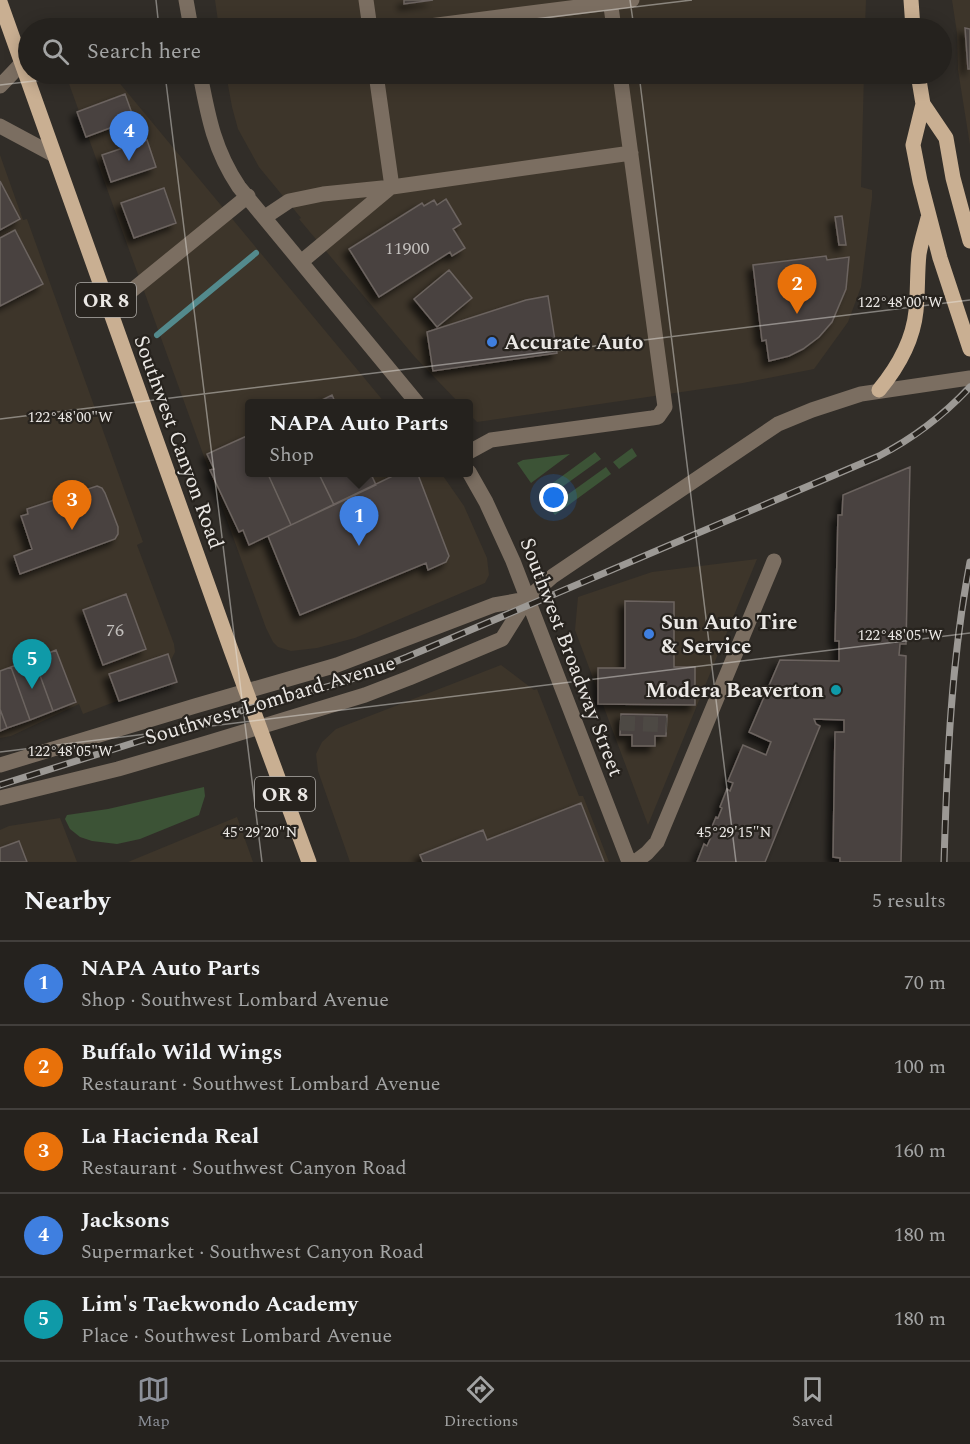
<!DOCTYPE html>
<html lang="en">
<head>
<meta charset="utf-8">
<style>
	body { margin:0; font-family:Spectral,serif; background:#312f2b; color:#f1f3f6 }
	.you { position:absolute; left:554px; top:498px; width:21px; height:21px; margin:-15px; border:4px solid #fff; border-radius:50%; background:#1a73e8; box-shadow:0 0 0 9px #1a73e833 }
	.badge { display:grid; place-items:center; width:39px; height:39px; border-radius:50%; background:#8c9099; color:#fff; font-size:20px; font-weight:700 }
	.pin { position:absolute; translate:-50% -50px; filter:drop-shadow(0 2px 3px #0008) }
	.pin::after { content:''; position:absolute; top:32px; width:21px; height:18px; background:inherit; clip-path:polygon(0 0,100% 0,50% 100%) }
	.popup { position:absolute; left:245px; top:399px; width:228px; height:78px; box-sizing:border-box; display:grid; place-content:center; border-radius:6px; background:#25221e; filter:drop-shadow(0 2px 4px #0005); font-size:20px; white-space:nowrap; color:#a3a4a4 }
	.popup b { font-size:22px; color:#f1f3f6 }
	.popup::after { content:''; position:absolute; left:50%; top:100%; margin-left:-12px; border:12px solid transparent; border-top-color:#25221e }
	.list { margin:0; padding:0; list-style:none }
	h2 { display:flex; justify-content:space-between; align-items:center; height:78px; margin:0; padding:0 24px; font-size:26px }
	h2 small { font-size:20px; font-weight:400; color:#a3a4a4 }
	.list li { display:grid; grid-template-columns:39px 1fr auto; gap:18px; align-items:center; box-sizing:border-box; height:84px; padding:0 24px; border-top:2px solid #423f3c }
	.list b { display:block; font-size:22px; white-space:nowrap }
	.list p { margin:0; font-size:20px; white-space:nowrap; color:#a3a4a4 }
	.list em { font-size:20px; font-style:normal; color:#a3a4a4 }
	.icon { flex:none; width:33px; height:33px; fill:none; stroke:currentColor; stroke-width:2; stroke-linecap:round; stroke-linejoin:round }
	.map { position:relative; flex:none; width:970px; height:862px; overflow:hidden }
	.search { position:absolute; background:#25221e; box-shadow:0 3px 15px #0003; left:18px; right:18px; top:18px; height:66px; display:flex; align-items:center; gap:15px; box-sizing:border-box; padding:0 21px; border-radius:33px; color:#a3a4a4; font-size:22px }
	.sheet { height:498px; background:#25221e }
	nav { display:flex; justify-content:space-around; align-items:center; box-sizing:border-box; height:84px; border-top:2px solid #423f3c; background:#25221e; font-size:16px; color:#a3a4a4 }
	nav a { display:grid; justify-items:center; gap:3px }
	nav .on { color:#8c9099 }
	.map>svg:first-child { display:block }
</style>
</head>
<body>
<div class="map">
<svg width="970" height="862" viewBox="0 0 970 862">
	<defs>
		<filter id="shadow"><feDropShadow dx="-5.5" dy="5.5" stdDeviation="3" flood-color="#0009"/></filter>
	</defs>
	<rect width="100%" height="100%" fill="#312d28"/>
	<path fill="#3d352a" d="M215,0H866L865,28H219Z
		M952,0H970V145L958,70L957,33Z
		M68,74H112L385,403L250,404V472L441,473L464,506L487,558L489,575L485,583L355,638L317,648L291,651L278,647L273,642L266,628L68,81Z
		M226,74H864L861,187L872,190V198L861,287L848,322L814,369L743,383L477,422L469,414V404L459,403L414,356L299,219L301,218L259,167L238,129L232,107Z
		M0,155L23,220L27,219L143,542L137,545L174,644L175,652L169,664V681L83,714L79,704L11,736L0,738Z
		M757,559L648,825L575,630L578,597L652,572Z
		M501,665L534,690L537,689L579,796H583L609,862H350L318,771L316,754L322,742L336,729Z
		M237,817L253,862H128Z
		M60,818L77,862H0V830L9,826Z"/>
	<path fill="#3c5336" d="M632,448L637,456L619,469L613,462Z
		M595,452L601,459L544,500L539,493Z
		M570,454L531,483L517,463L523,460Z
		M606,467L611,474L555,515L549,508Z
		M204,787L205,796L199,815L140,839L117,844L92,841L80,837L70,829L65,819L67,815L108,809Z"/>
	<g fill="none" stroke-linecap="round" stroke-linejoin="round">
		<path stroke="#538a8d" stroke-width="6" d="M157,335L256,253"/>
	</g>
	<path fill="#49433f" stroke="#6c6460" stroke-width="1.5" filter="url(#shadow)" d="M404,0H433L404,4Z
		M965,28L970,29V69H968Z
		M125,94L134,119L86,137L77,112Z
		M147,140L156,167L111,182L102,155Z
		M0,181L20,219L0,230Z
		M164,188L176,223L134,238L121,203Z
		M446,199L461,224L453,229L465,248L452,256L450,252L379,297L349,249L422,203L424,206L434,200L437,205Z
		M842,216L846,245H839L835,217Z
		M15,230L43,284L0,306V238Z
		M826,256L827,260L849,257L846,289L832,322L819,337L803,349L789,356L769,361L766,340L762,341L753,265Z
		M449,270L472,298L437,327L414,299Z
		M548,296L557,353L433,371L427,332L526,300Z
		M332,395L336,404H314Z
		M249,435L250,472H267L291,525L249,545L243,530L239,532L210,470L214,469L207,454Z
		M910,467L906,644H900L899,655L906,656L901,862H840V858L833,857L835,732H844V720L814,719L816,724L820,726L765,862H697L704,844L707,846L711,837L708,836L716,817L718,818L722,808L720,807L727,789L730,791L733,783L728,781L743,745L766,755L771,742L749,732L780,660L839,661V641H835L838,515H842L843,495Z
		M267,472H318L334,505L291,525Z
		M318,472H370L376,485L334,505Z
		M401,472H417L449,556L446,562L428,570L426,563L300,615L268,536Z
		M97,486L102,488L105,493L118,527V534L115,539L20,574L14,556L32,549L21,516L28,514L27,509Z
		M126,594L146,649L103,665L83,610Z
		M625,601L674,602V667H695V705L598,704V668H625Z
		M56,650L76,702L53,711L34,659Z
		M168,654L177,682L119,701L109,674Z
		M34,659L53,711L30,720L11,667Z
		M11,667L30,720L7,728L0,709V671Z
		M0,709L7,728L0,731Z
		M621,714L667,715L666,736H655V746H632V735H620Z
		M581,803L604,862H423L420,855L483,830L487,840Z
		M19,841L27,862H0V848Z"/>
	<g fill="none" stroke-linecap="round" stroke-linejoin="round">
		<path stroke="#4d4944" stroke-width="15" stroke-dasharray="15 8" stroke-linecap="butt" d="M620,723L667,725"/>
		<path stroke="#7b6e61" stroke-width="15" d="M186,0L191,28
			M366,0L370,28
			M610,0L614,28
			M414,28L632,0
			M200,74C208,116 214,150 239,187L418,404
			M376,74L392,187
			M0,86L22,63
			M0,126L54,155
			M265,217L289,201L323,194L392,187L631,153
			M301,262L391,187
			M109,309L248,196
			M469,452L491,440L652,418L658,417L665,407L620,74
			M469,472L486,502L513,561L629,862
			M0,765L195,706L337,665L494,605L527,599
			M0,798L118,769L207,743L365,695L409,678L502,639L527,599L553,576L778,424L812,410L861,394L970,378
			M635,862L647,853L657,842L774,561"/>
		<path stroke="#c9af92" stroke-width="15" d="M911,0L913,28
			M0,2L231,650L309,862
			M918,74L923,104L946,138L953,178L970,241
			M923,104L913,145L920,181L940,258L970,349
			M879,390C898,367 913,341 916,311C918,292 917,273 919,254C921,242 925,230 928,218"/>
		<g stroke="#9c9995" stroke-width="7">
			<path id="rail" d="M0,785L187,726L344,682L407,657L879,456C914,438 943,416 970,387
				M944,862C947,762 951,661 970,562"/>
		</g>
		<use href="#rail" stroke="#27231e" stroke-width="4.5" stroke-dasharray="14" stroke-linecap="butt"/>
	</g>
	<path fill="none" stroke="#ebe8e5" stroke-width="1.5" stroke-opacity="0.45" d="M156,0L159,28M630,0L634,28M460,28L692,0M165,74L262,862M639,74L736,862M0,85L93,74M0,419L970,300M0,752L970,633"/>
	<g fill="#3f7fe0" stroke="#27231e" stroke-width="2">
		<circle cx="492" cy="342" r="6"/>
		<circle cx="649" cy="634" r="6"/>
	</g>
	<circle fill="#0f9aa8" stroke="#27231e" stroke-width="2" cx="836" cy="690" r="6"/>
	<g text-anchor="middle" stroke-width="4.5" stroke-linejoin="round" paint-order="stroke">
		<g font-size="18" fill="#c2bfbc">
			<text x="407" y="254">11900</text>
			<text x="115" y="636">76</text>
		</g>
		<g fill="#27231e" stroke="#b0ada9" stroke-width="1.5">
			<rect x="76" y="283" width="60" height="34" rx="4.5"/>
			<rect x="255" y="777" width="60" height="34" rx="4.5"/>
		</g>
		<g font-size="20" font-weight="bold" fill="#ebe8e5">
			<text x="106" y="307">OR 8</text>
			<text x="285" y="801">OR 8</text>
		</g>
		<g font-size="21" font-weight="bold" fill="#ebe8e5" stroke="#27231e" text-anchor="start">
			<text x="504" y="349">Accurate Auto</text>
			<text x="661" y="629">Sun Auto Tire<tspan x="661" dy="24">&amp; Service</tspan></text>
			<text x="824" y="697" text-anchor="end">Modera Beaverton</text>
		</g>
		<g font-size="21" fill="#ebe8e5" stroke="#27231e">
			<text transform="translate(179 442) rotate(70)" y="7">Southwest Canyon Road</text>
			<text transform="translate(572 657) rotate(69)" y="7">Southwest Broadway Street</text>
			<text transform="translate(270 700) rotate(-17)" y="7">Southwest Lombard Avenue</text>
		</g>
	</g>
	<g font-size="15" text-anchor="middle" fill="#ebe8e5" stroke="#27231e" stroke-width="4.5" stroke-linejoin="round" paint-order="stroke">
		<text x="900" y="307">122°48'00"W</text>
		<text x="70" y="422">122°48'00"W</text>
		<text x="900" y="640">122°48'05"W</text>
		<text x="70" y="756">122°48'05"W</text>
		<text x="260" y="837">45°29'20"N</text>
		<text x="734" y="837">45°29'15"N</text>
	</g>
</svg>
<div class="you"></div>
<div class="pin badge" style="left:359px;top:546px;background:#3f7fe0">1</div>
<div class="popup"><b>NAPA Auto Parts</b>Shop</div>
<div class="pin badge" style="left:797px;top:314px;background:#e8710a">2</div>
<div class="pin badge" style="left:72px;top:530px;background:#e8710a">3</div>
<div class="pin badge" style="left:129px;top:161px;background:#3f7fe0">4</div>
<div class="pin badge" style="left:32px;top:689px;background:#0f9aa8">5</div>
<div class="search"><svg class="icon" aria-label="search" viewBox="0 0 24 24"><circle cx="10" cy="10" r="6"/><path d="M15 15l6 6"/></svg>Search here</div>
</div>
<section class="sheet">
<h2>Nearby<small>5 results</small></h2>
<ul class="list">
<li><span class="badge" style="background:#3f7fe0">1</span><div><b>NAPA Auto Parts</b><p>Shop · Southwest Lombard Avenue</p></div><em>70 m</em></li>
<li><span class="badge" style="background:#e8710a">2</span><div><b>Buffalo Wild Wings</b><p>Restaurant · Southwest Lombard Avenue</p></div><em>100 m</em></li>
<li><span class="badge" style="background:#e8710a">3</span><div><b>La Hacienda Real</b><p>Restaurant · Southwest Canyon Road</p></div><em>160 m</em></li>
<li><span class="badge" style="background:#3f7fe0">4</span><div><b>Jacksons</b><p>Supermarket · Southwest Canyon Road</p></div><em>180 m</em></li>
<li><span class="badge" style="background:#0f9aa8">5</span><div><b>Lim's Taekwondo Academy</b><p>Place · Southwest Lombard Avenue</p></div><em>180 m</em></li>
</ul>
</section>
<nav>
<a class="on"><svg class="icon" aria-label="map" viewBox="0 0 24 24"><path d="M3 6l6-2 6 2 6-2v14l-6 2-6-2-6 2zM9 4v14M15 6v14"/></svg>Map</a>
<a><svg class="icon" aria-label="directions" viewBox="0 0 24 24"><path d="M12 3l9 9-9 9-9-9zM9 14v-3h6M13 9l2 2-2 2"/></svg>Directions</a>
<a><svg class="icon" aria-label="saved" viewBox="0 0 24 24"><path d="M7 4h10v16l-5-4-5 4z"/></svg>Saved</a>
</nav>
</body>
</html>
